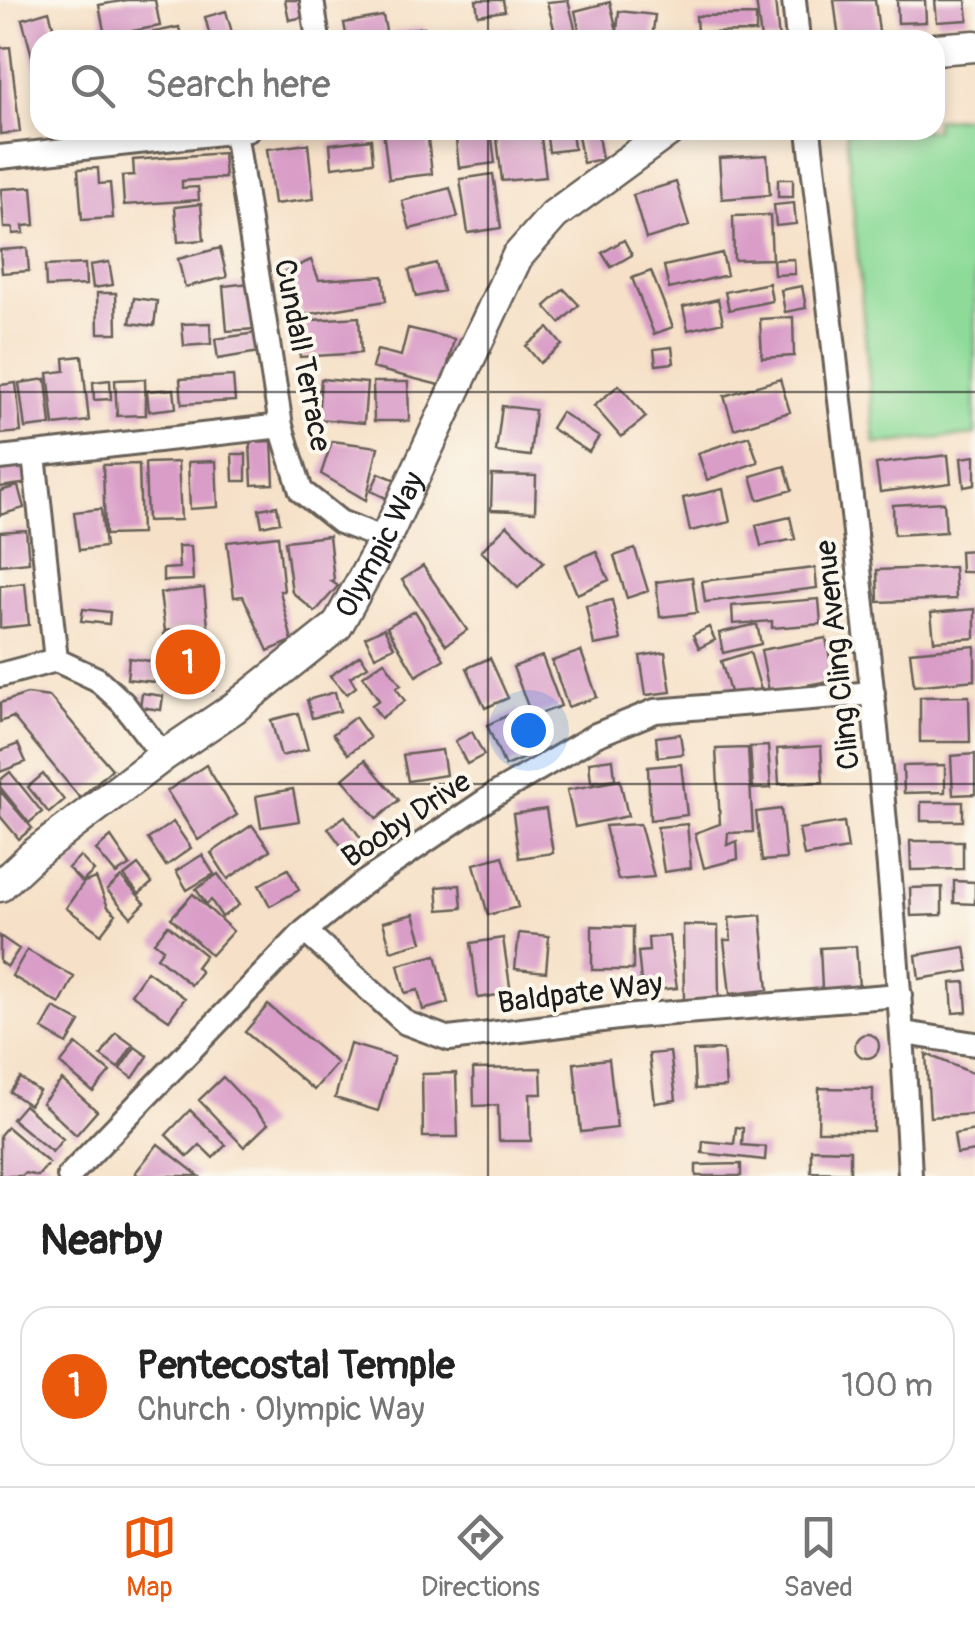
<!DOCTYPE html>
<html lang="en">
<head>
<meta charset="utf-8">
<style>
	body { margin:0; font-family:Pangolin,sans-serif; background:#f2f2f2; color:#222 }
	.you { position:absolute; left:528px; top:730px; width:35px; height:35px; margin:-25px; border:8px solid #fff; border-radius:50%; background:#1a73e8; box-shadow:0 0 0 15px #1a73e833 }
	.badge { display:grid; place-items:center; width:65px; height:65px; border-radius:50%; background:#ea580c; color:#fff; font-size:32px; font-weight:700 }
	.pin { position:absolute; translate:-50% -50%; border:5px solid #fff; box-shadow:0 2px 10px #0006 }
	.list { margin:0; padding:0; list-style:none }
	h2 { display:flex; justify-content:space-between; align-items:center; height:130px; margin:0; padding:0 40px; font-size:42px }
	h2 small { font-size:32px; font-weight:400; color:#767676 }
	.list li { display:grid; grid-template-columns:65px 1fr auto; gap:30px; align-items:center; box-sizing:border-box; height:160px; margin:0 20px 20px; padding:0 20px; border:2px solid #e0e0e0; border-radius:30px }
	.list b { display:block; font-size:38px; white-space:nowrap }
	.list p { margin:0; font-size:32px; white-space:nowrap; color:#767676 }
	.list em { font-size:32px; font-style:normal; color:#767676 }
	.icon { flex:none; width:55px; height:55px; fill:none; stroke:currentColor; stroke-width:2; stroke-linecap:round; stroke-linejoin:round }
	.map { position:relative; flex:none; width:975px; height:1176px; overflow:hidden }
	.search { position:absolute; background:#fff; box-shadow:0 5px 15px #0003; left:30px; right:30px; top:30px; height:110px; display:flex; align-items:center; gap:25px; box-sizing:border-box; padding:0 35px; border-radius:30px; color:#767676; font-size:38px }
	.sheet { height:310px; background:#fff }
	nav { display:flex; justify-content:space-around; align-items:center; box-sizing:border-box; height:140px; border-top:2px solid #e0e0e0; background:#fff; font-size:28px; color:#767676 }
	nav a { display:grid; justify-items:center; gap:5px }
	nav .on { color:#ea580c }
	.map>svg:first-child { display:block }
</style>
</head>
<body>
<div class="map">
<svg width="975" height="1176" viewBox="0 0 975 1176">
	<rect width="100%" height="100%" fill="#fbf7ec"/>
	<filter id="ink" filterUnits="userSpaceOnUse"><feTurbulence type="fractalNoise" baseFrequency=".01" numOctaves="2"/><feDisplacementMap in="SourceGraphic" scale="20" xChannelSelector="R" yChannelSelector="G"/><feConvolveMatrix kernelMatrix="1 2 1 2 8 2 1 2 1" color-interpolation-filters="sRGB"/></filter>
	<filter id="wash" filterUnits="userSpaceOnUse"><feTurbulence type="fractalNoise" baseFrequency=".0048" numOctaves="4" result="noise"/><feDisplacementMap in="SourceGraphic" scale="40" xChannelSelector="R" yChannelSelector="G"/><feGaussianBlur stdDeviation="2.25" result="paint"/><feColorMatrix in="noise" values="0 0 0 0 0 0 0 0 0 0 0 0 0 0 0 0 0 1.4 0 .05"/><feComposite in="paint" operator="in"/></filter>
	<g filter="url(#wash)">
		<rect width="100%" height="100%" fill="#f6e1c8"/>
		<path fill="#8edb99" stroke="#557c5a" stroke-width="2.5" d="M975,116V435L875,444L846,130H935V120Z"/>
		<g id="blocks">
			<path fill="#d99dc8" d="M127,0H155L160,26L105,36L99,5Z
				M285,0H300L304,17L289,20Z
				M476,0H503L505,11L478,15Z
				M568,0L578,40H557L547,2Z
				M756,0H775L779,40H761Z
				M834,0H875L880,40H839Z
				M897,0H925L926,22L898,23Z
				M935,0H966L968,20L937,22Z
				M610,2L617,31L581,39L575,11Z
				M49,11L57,40H40L39,82L22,19Z
				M226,11L234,40H211L205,17Z
				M619,11L655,15L652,40H616Z
				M756,15V32L697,33L696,16Z
				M383,16L388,40H347L344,23Z
				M179,27L182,40H137L136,36Z
				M424,27L426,40H395L393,32Z
				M513,27L515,40H480L479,32Z
				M10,47L20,132L0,134V48Z
				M383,130H427L432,174L389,179Z
				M455,130H491L495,163L459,168Z
				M496,130H540L546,177L502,181Z
				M546,130H572L574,149L549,152Z
				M577,130H597L602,159L583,163Z
				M371,139L373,162L332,167L330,144Z
				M308,144L314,199L274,204L267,149Z
				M223,153L225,178L182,181V188L198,187L199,200L124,205L122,176L134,175L133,160Z
				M767,155L770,195L722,199L719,158Z
				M98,168L99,184L110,183L113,218L82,220L78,169Z
				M493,174L501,228L468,233L460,179Z
				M778,179H793V197H778Z
				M676,182L689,226L646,239L633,195Z
				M32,187L35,225L23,226L24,233L13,234V228H4L1,189Z
				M450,188L458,217L410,229L402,201Z
				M794,203L796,224L776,226L774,205Z
				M201,204L204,240L178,242L175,207Z
				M770,215L772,259L734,260L733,216Z
				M624,240L632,255L611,267L602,253Z
				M27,248L29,271L2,273L0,250Z
				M220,248L227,277L185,287L178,259Z
				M722,253L727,275L669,289L664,266Z
				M794,259L795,274L774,275L773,260Z
				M311,260L319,280L383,276L386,301L303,315L284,272Z
				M109,262L113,285L93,288L90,265Z
				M436,263L443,291L416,297L409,270Z
				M85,264L86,285L46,287L45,266Z
				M651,271L673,327L654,334L632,278Z
				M251,283L255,329L227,331L223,286Z
				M769,283L772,301L729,310L725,292Z
				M802,286L806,308L785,312L781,290Z
				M564,289L579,305L560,323L545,306Z
				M97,293H116L117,333H98Z
				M134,298L157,301L154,326L130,323Z
				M718,299L723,322L688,330L683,307Z
				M359,317L361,353L300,357L297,321Z
				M793,317L794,356L762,358L760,319Z
				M210,323L211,344L184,346L182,324Z
				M408,328L454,339L443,386L372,368L377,350L401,356Z
				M548,328L562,345L540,363L526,346Z
				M256,333L259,352L218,359L215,339Z
				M672,347L674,363L656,365L654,349Z
				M82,356L89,421L54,425L48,373L65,371L64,358Z
				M233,376L235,401L182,404L180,379Z
				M46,379L51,425L25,428L19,383Z
				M145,379L146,415L117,416L115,380Z
				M321,379L367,383L364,423L318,419Z
				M780,379L790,412L734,429L724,396Z
				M110,380L111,399L94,400L93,382Z
				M373,382H408L409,421H374Z
				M16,383L21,432L0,434V385Z
				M619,385L646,417L621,437L594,406Z
				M174,389L176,408L149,411L147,391Z
				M502,406L535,410L530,456L496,452Z
				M561,412L599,437L589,452L551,428Z
				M749,436L758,462L707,480L698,453Z
				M272,441L274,484L252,485L250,442Z
				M332,441L378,447L366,500L321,474Z
				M232,454H246V481H233Z
				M948,455L951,483L880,492L876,464Z
				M975,456V485L964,487L961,458Z
				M216,461L218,507L190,509L188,462Z
				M178,462L181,520L147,521L145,463Z
				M26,463L29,483L0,487V466Z
				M139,464L141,534L105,535L103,465Z
				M785,466L792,490L758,500L751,476Z
				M379,473L398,481L390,500L371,491Z
				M492,475L536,476L535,512L491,510Z
				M18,486L24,508L0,515V491Z
				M723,489L730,522L690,531L683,498Z
				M944,502L946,532L894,535L893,505Z
				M277,506L280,522L262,526L259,509Z
				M101,509L105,547L79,550L74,512Z
				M790,517L795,539L761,546L756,525Z
				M507,525L544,562L518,588L481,551Z
				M26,530L29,562L0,565V532Z
				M278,536L284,591H280L292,641L268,651L243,596L234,597L227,542Z
				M329,536L334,580L331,581L338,586L315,612L292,592L285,541Z
				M178,546H191L193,580L163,581V569L179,568Z
				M635,549L648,591L627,598L614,556Z
				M975,550V572H961L960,551Z
				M596,551L609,580L577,594L565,565Z
				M423,566L467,630L446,645L402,580Z
				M954,567L956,599L878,602L877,570Z
				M815,568L817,588L705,602L702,581Z
				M692,577L697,613L660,617L656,582Z
				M25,583L29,625L0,628V586Z
				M204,588L208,626L165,631L160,593Z
				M819,599L821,624L772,628V621L733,624L732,606Z
				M612,600L621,640L594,645L586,606Z
				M83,609L110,612L109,624L81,621Z
				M975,609V638L934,641L931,613Z
				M415,611L444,659L416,676L387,627Z
				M757,624L761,644L723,653L719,633Z
				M709,627L715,640L699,648L693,635Z
				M384,628L394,647L375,656L365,637Z
				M208,630L213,690L169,693L164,634Z
				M826,638L834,680L769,692L761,650Z
				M975,646V680L914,686L910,652Z
				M581,651L597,697L568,707L552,661Z
				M665,652L671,692L646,695L640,656Z
				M750,652L761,690L732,699L721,661Z
				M360,655L368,666L350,677L356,687L347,694L330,676Z
				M542,656L561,706L532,717L513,667Z
				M129,658L157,662L155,682L127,679Z
				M490,658L508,698L485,708L467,668Z
				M384,661L401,685L396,688L405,701L381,718L372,705L379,700L363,676Z
				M335,692L340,711L312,718L307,700Z
				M142,693L163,696L161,710L140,707Z
				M27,694L50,697L112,769L80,798L13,717L0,722V703Z
				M969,696L970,742H920V697Z
				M519,710L538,752L505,766L487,725Z
				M298,713L308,749L281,756L271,720Z
				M355,717L370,738L348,754L333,734Z
				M472,732L484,755L467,764L455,741Z
				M680,734L683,754L658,757L656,737Z
				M18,744L26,762L0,772V751Z
				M768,746L771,788L753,789L750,747Z
				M821,746L823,782L779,784L777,749Z
				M748,748L753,832L728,833L727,845L737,841L738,859L704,868L695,833L720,824L716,749Z
				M442,750L446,775L408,781L403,755Z
				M975,754V794L953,795L951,756Z
				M613,759L615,779L591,782L589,762Z
				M365,760L399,800L377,819L343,779Z
				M681,764L687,815L650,820L648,767Z
				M206,765L237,815L198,840L167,791Z
				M945,765V792L904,793L903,766Z
				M10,772L42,812L29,823L0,787V780Z
				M43,774L64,800L49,813L28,787Z
				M620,780L628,816L575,827L567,790Z
				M293,789L299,821L261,827L256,796Z
				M0,791L32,828L19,839L0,816Z
				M921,802H963V821H921Z
				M546,809L553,853L519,858L513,814Z
				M781,809L786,859L762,861L756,812Z
				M345,816L362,840L346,852L328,828Z
				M173,822L191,848L166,866L148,839Z
				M844,822L848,849L804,856L799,829Z
				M640,824L654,877L618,880L605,826Z
				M687,824L691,868L664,872L657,827Z
				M252,825L270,850L228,879L211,853Z
				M111,837L130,865L116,874L96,850Z
				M910,841H963V869L911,870Z
				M202,855L214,874L187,890L176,871Z
				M80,856L94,871L82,882L68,868Z
				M503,856L518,907L488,915L474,864Z
				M138,865L152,883L139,894L124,876Z
				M288,869L299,890L270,906L259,885Z
				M218,874L239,905L222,917L211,900L206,904L196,889Z
				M121,877L145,903L131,917L107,890Z
				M96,878L108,907L116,914L101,934L66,908L84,882Z
				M954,881L975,882V904L954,903Z
				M460,885L462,908L439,910L437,887Z
				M942,887V915L911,916L910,888Z
				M193,894L233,931L211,955L171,918Z
				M414,914L422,942L391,951L383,922Z
				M761,915L768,990L730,994L724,940H731L729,918Z
				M168,925L205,955L196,967L201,972L191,985L157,957L163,949L154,942Z
				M683,925L718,926L719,999L684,1002Z
				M592,926L633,927V970H592Z
				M519,933L549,936L546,972L515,969Z
				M0,936L19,949L7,967L0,962Z
				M669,936L677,988L642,991L638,952L649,951L648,938Z
				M503,938L511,993L478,998L471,943Z
				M856,946L859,988L822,989L820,948Z
				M965,947L969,971L919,979L916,955Z
				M27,950L74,977L60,1004L12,976Z
				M436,955L448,1003L423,1010L418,990L405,993L398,965Z
				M147,971L185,998L169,1020L131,994Z
				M965,982L967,1012L953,1013L951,983Z
				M268,1005L337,1063L314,1090L245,1032Z
				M54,1008L80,1022L67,1044L42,1029Z
				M116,1033L133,1045L118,1068L101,1056Z
				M855 1046a12 12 0 1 1 24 0a12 12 0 1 1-24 0Z
				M76,1044L110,1072L93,1092L60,1064Z
				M350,1044L394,1057L378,1111L335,1098Z
				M135,1047L148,1056L133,1078L120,1069Z
				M723,1050L726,1087L695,1089L693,1051Z
				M670,1052L676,1100L655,1103L649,1054Z
				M926,1054L975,1074V1114L930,1117Z
				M609,1059L617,1128L581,1132L574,1063Z
				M541,1068L542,1094H530L531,1141H499L498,1105L474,1106L473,1069Z
				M456,1073L458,1137H423L422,1074Z
				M223,1077L268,1124L244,1147L199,1100Z
				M20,1078L39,1091L29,1105L10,1092Z
				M62,1080L97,1111L76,1135L42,1103Z
				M819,1088L873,1089V1131H818Z
				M24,1105L63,1139L52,1152L12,1119Z
				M190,1110L226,1145L213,1158L200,1145L188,1157L166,1135Z
				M7,1127L49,1163L38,1176L25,1173L22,1176H0V1135Z
				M736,1127L743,1128L742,1145L766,1147L765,1160L702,1153L703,1141L734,1144Z
				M975,1130V1151L957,1154L954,1134Z
				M158,1144L199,1176H139L135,1173Z
				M811,1149L850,1150V1173L811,1172Z
				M741,1164V1176H696V1165Z"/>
		</g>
	</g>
	<g filter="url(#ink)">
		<use href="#blocks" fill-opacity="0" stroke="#686158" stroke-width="2.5"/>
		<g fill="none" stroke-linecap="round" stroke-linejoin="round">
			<g stroke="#686158" stroke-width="28">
				<path id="minor" d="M312,0L318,40
					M794,0L798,40
					M809,130C848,478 894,826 910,1176
					M235,132L281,426L301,491L340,522L385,539
					M0,157L248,130
					M34,455L56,660
					M0,458L281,426
					M0,675L56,660L97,679L123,703L163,756
					M305,931L406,1023L449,1039L634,1016L900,995
					M904,1033L975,1044
					M69,1176L305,931L362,884L494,795L596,735L655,711L873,693"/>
			</g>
			<g stroke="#686158" stroke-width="35">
				<g id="tertiary">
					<path d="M935,49L975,46"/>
					<path id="s1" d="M0,886L33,855L163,756L234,708L337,626L385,539L517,257L554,215L670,130"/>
				</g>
			</g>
			<use href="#minor" stroke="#fff" stroke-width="22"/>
			<use href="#tertiary" stroke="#fff" stroke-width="30"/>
		</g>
	</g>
	<path fill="none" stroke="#1c1c1c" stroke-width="2.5" stroke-opacity="0.55" d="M488,0V40M488,130V1176M0,392H975M0,784H975"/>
	<g text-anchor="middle" stroke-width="8" stroke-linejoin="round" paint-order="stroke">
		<g font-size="30" fill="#1c1c1c" stroke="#fbf7ec">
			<text transform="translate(303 355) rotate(79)" y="10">Cundall Terrace</text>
			<text dy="10" stroke="none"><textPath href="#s1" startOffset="518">Olympic Way</textPath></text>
			<text transform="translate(837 655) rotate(-96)" y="10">Cling Cling Avenue</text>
			<text transform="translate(406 819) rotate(-34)" y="10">Booby Drive</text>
			<text transform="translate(580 993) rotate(-7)" y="10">Baldpate Way</text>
		</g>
	</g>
</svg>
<div class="you"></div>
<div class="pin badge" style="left:188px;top:662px">1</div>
<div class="search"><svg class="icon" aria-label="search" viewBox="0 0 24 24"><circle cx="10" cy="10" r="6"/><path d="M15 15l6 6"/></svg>Search here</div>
</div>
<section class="sheet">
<h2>Nearby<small></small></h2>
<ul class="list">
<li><span class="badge">1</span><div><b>Pentecostal Temple</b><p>Church · Olympic Way</p></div><em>100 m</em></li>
</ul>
</section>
<nav>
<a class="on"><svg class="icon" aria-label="map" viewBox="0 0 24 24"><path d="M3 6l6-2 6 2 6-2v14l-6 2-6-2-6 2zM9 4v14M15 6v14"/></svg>Map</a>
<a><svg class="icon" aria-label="directions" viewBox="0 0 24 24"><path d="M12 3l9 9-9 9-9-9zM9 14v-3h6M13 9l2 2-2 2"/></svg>Directions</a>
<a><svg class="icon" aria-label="saved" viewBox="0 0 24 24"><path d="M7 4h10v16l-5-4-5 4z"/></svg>Saved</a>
</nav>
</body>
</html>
